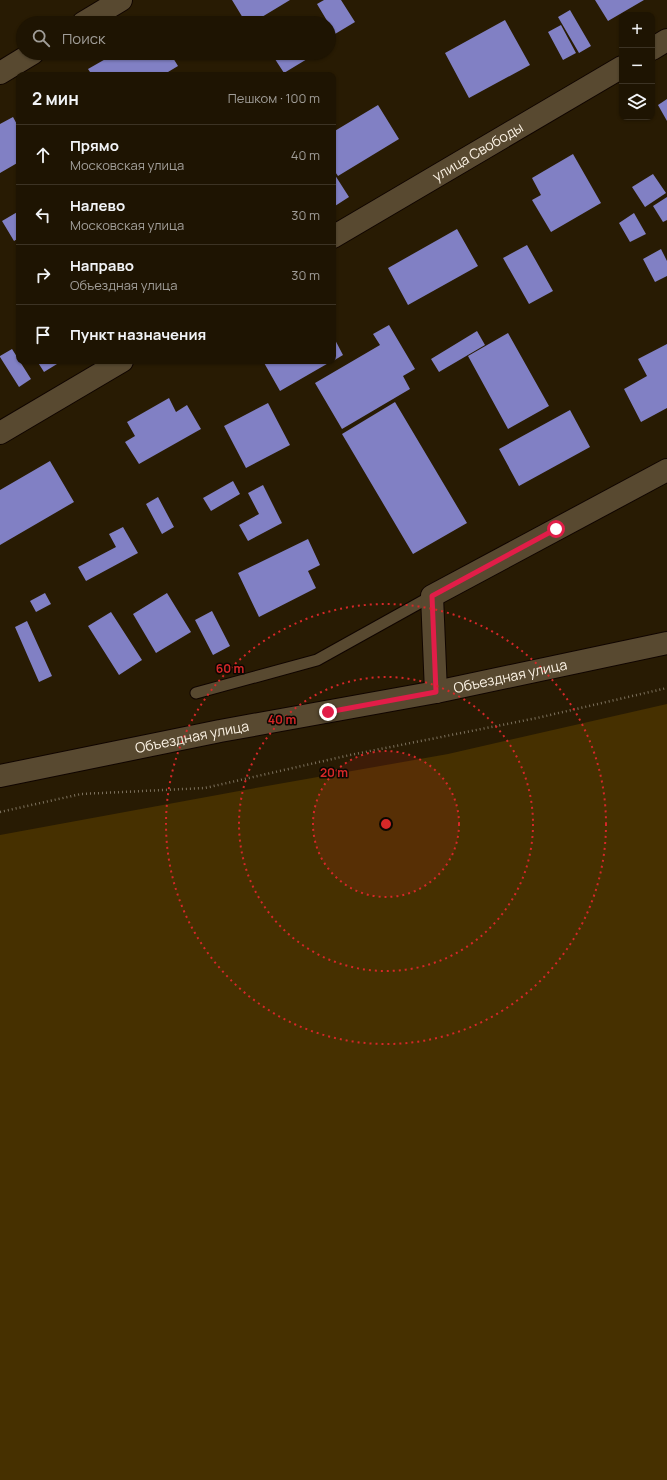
<!DOCTYPE html>
<html lang="ru">
<head>
<meta charset="utf-8">
<style>
	body { margin:0; font-family:Manrope,sans-serif; background:#2b2111; color:#f1f3f6 }
	.controls { position:absolute; right:12px; top:12px; display:grid; overflow:hidden; border-radius:8px; box-shadow:0 1px 3px #0004 }
	.controls button { width:36px; height:36px; display:grid; place-items:center; padding:0; border:0; border-bottom:1px solid #3c3324; background:#1e1402; color:#f1f3f6; font:20px sans-serif }
	.stop { position:absolute; width:12px; height:12px; margin:-9px; border:3px solid #e11d48; border-radius:50%; background:#fff }
	.stop.end { background:#e11d48; border-color:#fff; box-shadow:0 1px 4px #0008 }
	.list { margin:0; padding:0; list-style:none }
	h2 { display:flex; justify-content:space-between; align-items:center; height:52px; margin:0; padding:0 16px; font-size:17px }
	h2 small { font-size:13px; font-weight:400; color:#a19e99 }
	.list li { display:grid; grid-template-columns:26px 1fr auto; gap:12px; align-items:center; box-sizing:border-box; height:60px; padding:0 16px; border-top:1px solid #3c3324 }
	.list b { display:block; font-size:15px; white-space:nowrap }
	.list p { margin:0; font-size:13px; white-space:nowrap; color:#a19e99 }
	.list em { font-size:13px; font-style:normal; color:#a19e99 }
	.icon { flex:none; width:22px; height:22px; fill:none; stroke:currentColor; stroke-width:2; stroke-linecap:round; stroke-linejoin:round }
	.map { position:relative; flex:none; width:667px; height:1480px; overflow:hidden }
	.search { position:absolute; background:#1e1402; box-shadow:0 1px 3px #0004; left:16px; top:16px; width:320px; height:44px; display:flex; align-items:center; gap:10px; box-sizing:border-box; padding:0 14px; border-radius:22px; color:#a19e99; font-size:15px }
	.panel { position:absolute; background:#1e1402; box-shadow:0 1px 3px #0004; left:16px; top:72px; width:320px; height:292px; border-radius:8px }
	.map>svg:first-child { display:block }
</style>
</head>
<body>
<div class="map">
<svg width="667" height="1480" viewBox="0 0 667 1480">
	<rect width="100%" height="100%" fill="#281b03"/>
	<path fill="#463000" d="M667,704V1480H0V835L239,791L448,754Z"/>
	<path fill="#8180c4" d="M232,0H290L252,23H246Z
		M324,0H341L355,22L335,34L317,4Z
		M595,0H644L608,21Z
		M570,10L591,46L579,53L558,17Z
		M505,20L530,65L469,98L445,53Z
		M561,25L576,53L563,60L548,32Z
		M116,53H170L178,66L163,75H92L88,69Z
		M277,53H317L284,73L273,56Z
		M667,99V121L658,105Z
		M378,105L399,139L338,176L333,169V132Z
		M13,117L19,128V162L0,173V124Z
		M573,154L601,203L551,232L532,200L541,195L532,178Z
		M333,172L349,197L335,206L333,203Z
		M653,174L666,193L645,207L632,187Z
		M667,197V220L663,222L653,206Z
		M19,211V238L14,241L2,221Z
		M634,213L646,234L630,242L619,223Z
		M457,229L478,266L408,305L388,268Z
		M527,245L553,291L529,304L503,258Z
		M661,249L667,261V276L655,282L643,259Z
		M389,325L415,369L403,376L410,389L342,429L315,383L380,345L373,334Z
		M477,331L485,345L439,372L431,359Z
		M508,333L549,406L508,429L468,356Z
		M333,336L343,355L333,361Z
		M667,344V408L641,422L624,389L647,376L638,359Z
		M12,349L31,379L19,387L0,357V356Z
		M37,361H55L57,364L44,372Z
		M263,361H332L280,391Z
		M169,398L176,412L187,405L201,429L139,464L125,442L135,436L127,422Z
		M395,402L467,523L413,554L342,434Z
		M268,403L290,445L246,468L224,426Z
		M570,410L590,447L519,486L499,449Z
		M50,461L74,502L0,545V490Z
		M233,481L240,494L211,511L203,498Z
		M263,485L282,523L248,541L239,525L259,514L248,493Z
		M158,497L174,527L162,534L146,504Z
		M123,527L138,553L86,581L78,567L116,547L109,534Z
		M308,539L320,565L308,571L316,588L259,617L238,573Z
		M45,593L51,604L36,612L30,601Z
		M167,593L191,632L156,653L133,614Z
		M212,611L230,646L213,655L195,620Z
		M111,612L142,660L119,675L88,626Z
		M27,621L52,676L39,682L15,627Z"/>
	<g fill="none" stroke-linecap="round" stroke-linejoin="round">
		<g stroke="#100500" stroke-width="13">
			<path id="lane" d="M196,693L317,660L432,596"/>
		</g>
		<g stroke="#100500" stroke-width="24">
			<g id="street">
				<path d="M83,23L121,0"/>
				<path d="M652,49L667,40"/>
				<path d="M0,73L33,53"/>
				<path id="s1" d="M333,237L622,67"/>
				<path d="M0,433L122,361"/>
				<path d="M436,692L432,596L667,470"/>
			</g>
		</g>
		<g stroke="#100500" stroke-width="24">
			<g id="secondary">
				<path id="s2" d="M0,776L220,731L436,692L667,643"/>
			</g>
		</g>
		<path stroke="#7d725e" stroke-width="2.5" stroke-dasharray="1 3" stroke-linecap="butt" d="M0,812L81,794L205,788L350,755L537,718L667,688"/>
		<use href="#lane" stroke="#584930" stroke-width="11"/>
		<use href="#street" stroke="#584930" stroke-width="22"/>
		<use href="#secondary" stroke="#584930" stroke-width="22"/>
	</g>
	<g fill="none" stroke-linecap="round" stroke-linejoin="round">
		<path stroke="#e11d48" stroke-width="5" d="M328,712L436,692L432,596L556,529"/>
	</g>
	<circle cx="386" cy="824" r="73" fill="#d62828" fill-opacity=".12"/>
	<g fill="none" stroke="#d62828" stroke-width="2" stroke-dasharray="2 4">
		<circle cx="386" cy="824" r="73"/>
		<circle cx="386" cy="824" r="147"/>
		<circle cx="386" cy="824" r="220"/>
	</g>
	<g text-anchor="middle" stroke-width="3" stroke-linejoin="round" paint-order="stroke">
		<g font-size="14" fill="#fbf2e4" stroke="#0c0701">
			<text dy="5" stroke="none"><textPath href="#s1" startOffset="168">улица Свободы</textPath></text>
			<text dy="5" stroke="none"><textPath href="#s2" startOffset="520">Объездная улица</textPath></text>
			<text dy="5" stroke="none"><textPath href="#s2" startOffset="196">Объездная улица</textPath></text>
		</g>
	</g>
	<circle cx="386" cy="824" r="6" fill="#d62828" stroke="#0c0701" stroke-width="2"/>
	<g font-size="12" text-anchor="middle" font-weight="bold" fill="#d62828" stroke="#0c0701" stroke-width="3" stroke-linejoin="round" paint-order="stroke">
		<text x="230" y="673">60 m</text>
		<text x="282" y="724">40 m</text>
		<text x="334" y="777">20 m</text>
	</g>
</svg>
<div class="controls">
<button>+</button>
<button>−</button>
<button><svg class="icon" aria-label="layers" viewBox="0 0 24 24"><path d="M12 4l9 5-9 5-9-5zM3 14l9 5 9-5"/></svg></button>
</div>
<div class="stop" style="left:556px;top:529px"></div>
<div class="stop end" style="left:328px;top:712px"></div>
<div class="search"><svg class="icon" aria-label="search" viewBox="0 0 24 24"><circle cx="10" cy="10" r="6"/><path d="M15 15l6 6"/></svg>Поиск</div>
<section class="panel">
<h2>2 мин<small>Пешком · 100 m</small></h2>
<ul class="list">
<li><svg class="icon" aria-label="ahead" viewBox="0 0 24 24"><path d="M12 20V5M6 11l6-6 6 6"/></svg><div><b>Прямо</b><p>Московская улица</p></div><em>40 m</em></li>
<li><svg class="icon" aria-label="left" viewBox="0 0 24 24"><path d="M17 20v-9H6M10 6l-5 5 5 5"/></svg><div><b>Налево</b><p>Московская улица</p></div><em>30 m</em></li>
<li><svg class="icon" aria-label="right" viewBox="0 0 24 24"><path d="M7 20v-9h11M14 6l5 5-5 5"/></svg><div><b>Направо</b><p>Объездная улица</p></div><em>30 m</em></li>
<li><svg class="icon" aria-label="arrive" viewBox="0 0 24 24"><path d="M6 21V4h12l-3 4 3 4H6"/></svg><div><b>Пункт назначения</b></div></li>
</ul>
</section>
</div>
</body>
</html>
